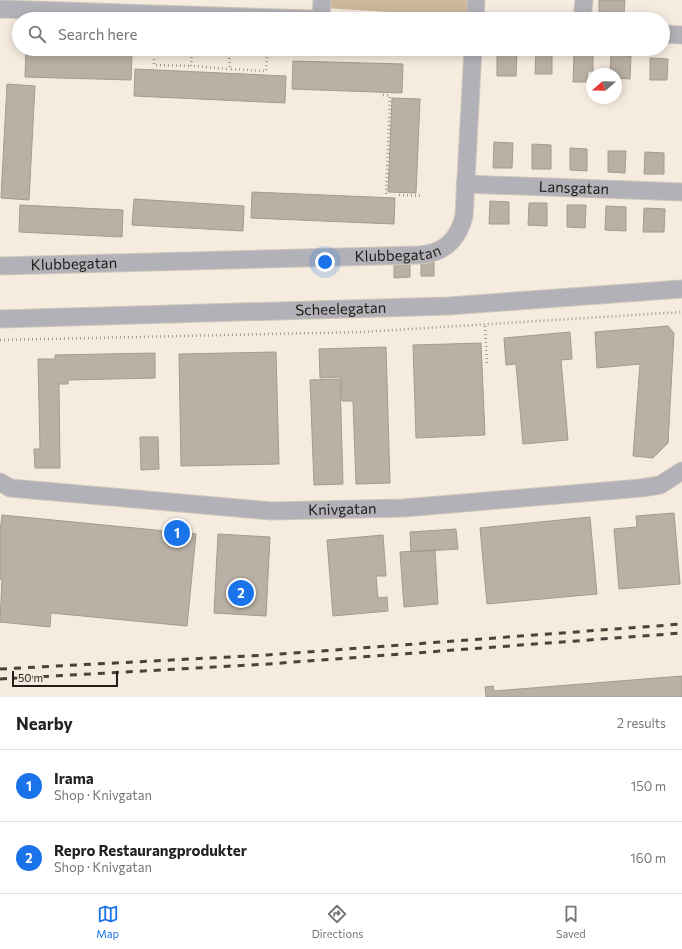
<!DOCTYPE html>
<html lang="en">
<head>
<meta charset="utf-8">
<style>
	body { margin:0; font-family:Commissioner,sans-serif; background:#f6f6f6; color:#222 }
	.compass { position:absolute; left:586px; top:68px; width:36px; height:36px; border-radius:50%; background:#fff; box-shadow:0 2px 10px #0003; rotate:250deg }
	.scale { position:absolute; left:12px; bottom:10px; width:106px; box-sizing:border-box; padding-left:4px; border:2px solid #201d19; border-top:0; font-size:11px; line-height:14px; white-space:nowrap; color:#201d19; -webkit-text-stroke:3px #f5ebdf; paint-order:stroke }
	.you { position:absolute; left:325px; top:262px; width:14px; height:14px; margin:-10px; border:3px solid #fff; border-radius:50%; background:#1a73e8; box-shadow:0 0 0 6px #1a73e833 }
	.badge { display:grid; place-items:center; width:26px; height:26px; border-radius:50%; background:#1a73e8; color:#fff; font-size:13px; font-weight:700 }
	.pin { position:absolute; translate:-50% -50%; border:2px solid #fff; box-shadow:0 1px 4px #0006 }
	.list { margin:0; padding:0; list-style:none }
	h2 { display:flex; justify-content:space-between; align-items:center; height:52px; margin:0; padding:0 16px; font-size:17px }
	h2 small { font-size:13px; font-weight:400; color:#767676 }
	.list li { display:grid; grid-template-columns:26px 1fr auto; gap:12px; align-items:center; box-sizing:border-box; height:72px; padding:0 16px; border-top:1px solid #e0e0e0 }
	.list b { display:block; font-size:15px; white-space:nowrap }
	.list p { margin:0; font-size:13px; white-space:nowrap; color:#767676 }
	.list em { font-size:13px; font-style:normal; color:#767676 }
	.icon { flex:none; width:22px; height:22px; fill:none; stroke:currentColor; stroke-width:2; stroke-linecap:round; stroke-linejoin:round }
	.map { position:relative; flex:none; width:682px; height:697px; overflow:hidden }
	.search { position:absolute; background:#fff; box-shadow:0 2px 10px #0003; left:12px; right:12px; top:12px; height:44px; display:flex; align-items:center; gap:10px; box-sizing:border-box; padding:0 14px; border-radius:22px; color:#767676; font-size:15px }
	.sheet { height:196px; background:#fff }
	nav { display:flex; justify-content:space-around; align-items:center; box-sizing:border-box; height:56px; border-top:1px solid #e0e0e0; background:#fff; font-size:11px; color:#767676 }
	nav a { display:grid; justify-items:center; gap:2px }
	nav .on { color:#1a73e8 }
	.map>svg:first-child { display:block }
</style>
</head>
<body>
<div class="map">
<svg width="682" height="697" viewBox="0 0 682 697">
	<rect width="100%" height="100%" fill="#f5ebdf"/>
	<path fill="#ceb79b" d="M326,0H471L469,17L325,8Z"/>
	<path fill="#bab0a5" stroke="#a49a8f" d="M599,0H625L624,14L599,12Z
		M26,49L132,52L131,80L25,77Z
		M497,50L517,51L516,76H497Z
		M536,52L552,53V74H535Z
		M574,54L593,55V71H588L587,82H573Z
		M611,55L631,56L630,79L616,78V74H610Z
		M650,58L668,59L667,80H650Z
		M293,61L403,64L402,93L292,89Z
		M135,69L286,76L285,103L134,96Z
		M7,84L35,86L29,200L1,198Z
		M392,98L420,99L416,193L388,192Z
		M494,142L513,143L512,168H493Z
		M532,144L551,145V169H532Z
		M570,148L587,149V171L570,170Z
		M608,151H626L625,173L608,172Z
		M645,152L664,153V174H644Z
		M252,192L395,198L394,224L251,218Z
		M134,199L244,206L243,231L132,225Z
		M490,201L509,202V224H489Z
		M529,203H547V226L528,225Z
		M20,205L123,210L122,237L19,232Z
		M567,205H586L585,228L567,227Z
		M606,206L626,207V231L605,230Z
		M644,208L665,209L664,232H643Z
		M421,261H434V276H421Z
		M410,263V277L394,278V264Z
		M668,326L674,333L668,443L653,458L633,456L640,364L597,368L595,332Z
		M570,332L572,359L561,360L568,440L523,444L516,364L506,365L504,338Z
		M481,343L485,435L416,438L413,345Z
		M386,347L390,483L356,484L353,401H342L341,377L320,378L319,349Z
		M276,352L279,464L181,466L179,354Z
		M155,353V378L68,380V384H59L60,468H35L34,449H40L38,359H55V355Z
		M340,379L343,484L314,485L310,380Z
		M140,437H158L159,469L141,470Z
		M674,513L680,584L619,589L614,529L637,527L636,516Z
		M2,515L196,534L187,626L51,613L50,627L0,622L2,579H0V532Z
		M590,517L597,594L487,604L480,528Z
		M456,529L458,549L411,552L410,532Z
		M218,534L270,537L266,616L214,613Z
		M383,535L386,576H376L378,598L387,597L388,611L333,616L327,540Z
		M435,550L438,604L404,607L400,552Z
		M682,676V697H486L485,687L493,686L494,691Z"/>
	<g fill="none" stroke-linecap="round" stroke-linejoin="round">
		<g stroke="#cfc6bb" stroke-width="19">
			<g id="street">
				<path d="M0,9L312,19"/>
				<path d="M321,19L322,0"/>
				<path d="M475,19L476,0"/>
				<path d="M582,19L584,0"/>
				<path d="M663,34L682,35"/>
				<path id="s1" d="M465,184L682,192"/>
				<path id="s2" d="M0,266L420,255C444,253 458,240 464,216L473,49"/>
				<path id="s3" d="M0,319L448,306L682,289"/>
				<path id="s4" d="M0,482L10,488L272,511L404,508L641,488L660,485L682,471"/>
			</g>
		</g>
		<path stroke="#a19991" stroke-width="2.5" stroke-dasharray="1 3" stroke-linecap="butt" d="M154,51V65L191,66
			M192,53L191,66L230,69
			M229,54L230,69L266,71L267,56
			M383,95L390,96L386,195
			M399,195L423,196
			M485,326L487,365
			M0,340L362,332L682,312"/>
		<use href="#street" stroke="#b2b1b7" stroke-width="17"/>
		<path stroke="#47433d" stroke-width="3" stroke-dasharray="7 7" stroke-linecap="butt" d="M0,669L267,655L682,624
			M0,679L268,664L682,633"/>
	</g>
	<g text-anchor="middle" stroke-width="3" stroke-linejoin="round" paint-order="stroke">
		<g font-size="15" fill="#201d19" stroke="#f5ebdf">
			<text dy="5" stroke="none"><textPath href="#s1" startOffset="109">Lansgatan</textPath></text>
			<text dy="5" stroke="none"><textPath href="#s2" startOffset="398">Klubbegatan</textPath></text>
			<text dy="5" stroke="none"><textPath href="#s2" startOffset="74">Klubbegatan</textPath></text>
			<text dy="5" stroke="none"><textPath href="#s3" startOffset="341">Scheelegatan</textPath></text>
			<text dy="5" stroke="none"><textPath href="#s4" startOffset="345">Knivgatan</textPath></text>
		</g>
	</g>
</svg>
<svg class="compass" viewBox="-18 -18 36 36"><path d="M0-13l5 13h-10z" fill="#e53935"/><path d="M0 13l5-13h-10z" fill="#767676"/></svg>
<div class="scale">50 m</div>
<div class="you"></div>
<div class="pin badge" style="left:177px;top:533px">1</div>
<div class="pin badge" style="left:241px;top:593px">2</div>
<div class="search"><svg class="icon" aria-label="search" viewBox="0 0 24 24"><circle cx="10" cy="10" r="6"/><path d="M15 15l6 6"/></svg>Search here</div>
</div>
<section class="sheet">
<h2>Nearby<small>2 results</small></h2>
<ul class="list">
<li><span class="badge">1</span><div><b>Irama</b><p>Shop · Knivgatan</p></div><em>150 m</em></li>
<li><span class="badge">2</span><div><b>Repro Restaurangprodukter</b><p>Shop · Knivgatan</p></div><em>160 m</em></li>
</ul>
</section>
<nav>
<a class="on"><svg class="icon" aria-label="map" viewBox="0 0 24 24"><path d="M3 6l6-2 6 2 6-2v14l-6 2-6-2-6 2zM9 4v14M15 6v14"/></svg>Map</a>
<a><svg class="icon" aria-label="directions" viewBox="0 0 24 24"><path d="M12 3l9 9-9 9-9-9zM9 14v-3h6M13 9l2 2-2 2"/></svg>Directions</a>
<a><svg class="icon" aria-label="saved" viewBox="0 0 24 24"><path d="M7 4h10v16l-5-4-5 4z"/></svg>Saved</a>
</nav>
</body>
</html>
